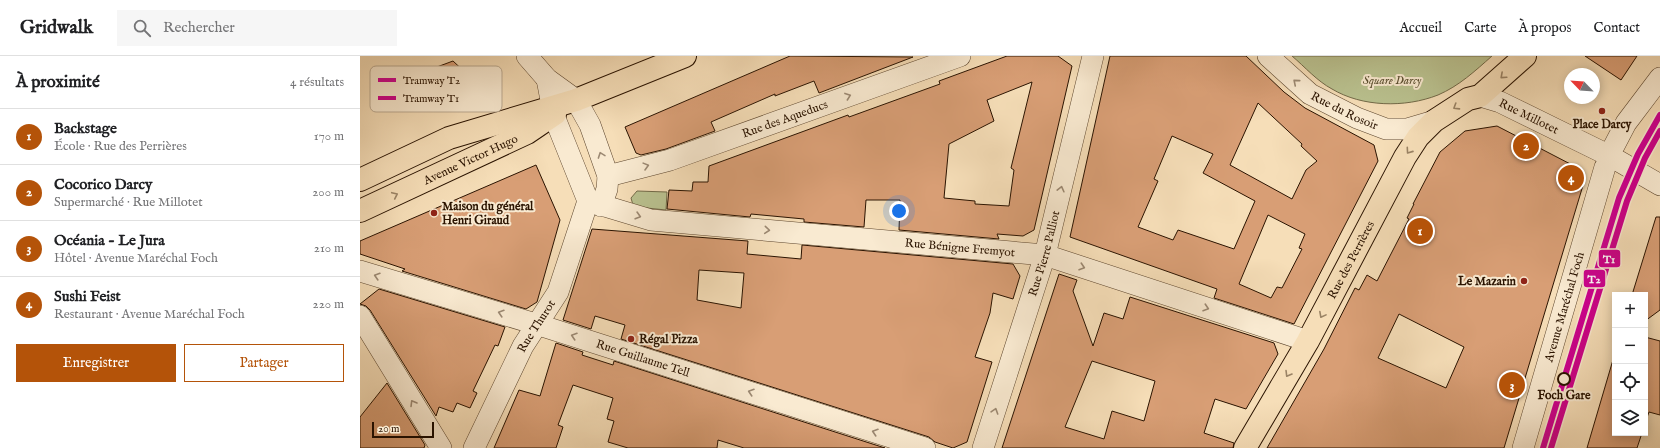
<!DOCTYPE html>
<html lang="fr">
<head>
<meta charset="utf-8">
<style>
	body { margin:0; font-family:"IM FELL English",serif; background:#f6f6f6; color:#202124 }
	.controls { position:absolute; right:12px; bottom:12px; display:grid; overflow:hidden; border-radius:0px; box-shadow:0 2px 10px #0003 }
	.controls button { width:36px; height:36px; display:grid; place-items:center; padding:0; border:0; border-bottom:1px solid #e0e0e0; background:#fff; color:#202124; font:20px sans-serif }
	.compass { position:absolute; left:1204px; top:12px; width:36px; height:36px; border-radius:50%; background:#fff; box-shadow:0 2px 10px #0003; rotate:295deg }
	.scale { position:absolute; left:12px; bottom:10px; width:62px; box-sizing:border-box; padding-left:4px; border:2px solid #2a1300; border-top:0; font-size:11px; line-height:14px; white-space:nowrap; color:#2a1300; -webkit-text-stroke:3px #f9ead1; paint-order:stroke }
	.you { position:absolute; left:539px; top:155px; width:14px; height:14px; margin:-10px; border:3px solid #fff; border-radius:50%; background:#1a73e8; box-shadow:0 0 0 6px #1a73e833 }
	.badge { display:grid; place-items:center; width:26px; height:26px; border-radius:50%; background:#b45309; color:#fff; font-size:13px; font-weight:700 }
	.pin { position:absolute; translate:-50% -50%; border:2px solid #fff; box-shadow:0 1px 4px #0006 }
	.list { margin:0; padding:0; list-style:none }
	h2 { display:flex; justify-content:space-between; align-items:center; height:52px; margin:0; padding:0 16px; font-size:17px }
	h2 small { font-size:13px; font-weight:400; color:#757577 }
	.list li { display:grid; grid-template-columns:26px 1fr auto; gap:12px; align-items:center; box-sizing:border-box; height:56px; padding:0 16px; border-top:1px solid #e0e0e0 }
	.list b { display:block; font-size:15px; white-space:nowrap }
	.list p { margin:0; font-size:13px; white-space:nowrap; color:#757577 }
	.list em { font-size:13px; font-style:normal; color:#757577 }
	.actions { display:flex; gap:8px; padding:12px 16px }
	.actions a { flex:1; padding:9px 0; border:1px solid #b45309; border-radius:0px; text-align:center; font-size:14px; color:#b45309 }
	.actions .main { background:#b45309; color:#fff }
	.icon { flex:none; width:22px; height:22px; fill:none; stroke:currentColor; stroke-width:2; stroke-linecap:round; stroke-linejoin:round }
	.map { position:relative; flex:none; width:1300px; height:392px; overflow:hidden }
	header { display:flex; align-items:center; gap:24px; box-sizing:border-box; height:56px; padding:0 20px; background:#fff; border-bottom:1px solid #e0e0e0 }
	header strong { font-size:19px }
	nav { display:flex; gap:22px; margin-inline-start:auto; font-size:14px }
	.search { width:280px; height:36px; background:#f6f6f6; display:flex; align-items:center; gap:10px; box-sizing:border-box; padding:0 14px; border-radius:0px; color:#757577; font-size:15px }
	main { display:flex }
	aside { flex:1; background:#fff }
	.map>svg:first-child { display:block }
</style>
</head>
<body>
<header>
<strong>Gridwalk</strong>
<div class="search"><svg class="icon" aria-label="search" viewBox="0 0 24 24"><circle cx="10" cy="10" r="6"/><path d="M15 15l6 6"/></svg>Rechercher</div>
<nav><a>Accueil</a><a>Carte</a><a>À propos</a><a>Contact</a></nav>
</header>
<main>
<aside>
<h2>À proximité<small>4 résultats</small></h2>
<ul class="list">
<li><span class="badge">1</span><div><b>Backstage</b><p>École · Rue des Perrières</p></div><em>170 m</em></li>
<li><span class="badge">2</span><div><b>Cocorico Darcy</b><p>Supermarché · Rue Millotet</p></div><em>200 m</em></li>
<li><span class="badge">3</span><div><b>Océania - Le Jura</b><p>Hôtel · Avenue Maréchal Foch</p></div><em>210 m</em></li>
<li><span class="badge">4</span><div><b>Sushi Feist</b><p>Restaurant · Avenue Maréchal Foch</p></div><em>220 m</em></li>
</ul>
<div class="actions"><a class="main">Enregistrer</a><a>Partager</a></div>
</aside>
<div class="map">
<svg width="1300" height="392" viewBox="0 0 1300 392">
	<rect width="100%" height="100%" fill="#f6deb8"/>
	<filter id="stains"><feTurbulence type="fractalNoise" baseFrequency=".005" numOctaves="4"/><feColorMatrix values="0 0 0 0 .2 0 0 0 0 .09 0 0 0 0 .02 0 0 0 .5 -.17"/></filter>
	<radialGradient id="worn" r=".72"><stop offset=".6" stop-color="#630" stop-opacity="0"/><stop offset="1" stop-color="#630" stop-opacity=".3"/></radialGradient>
	<path fill="#bac290" stroke="#726a48" d="M932,0H1132C1115,15 1099,30 1078,39C1045,52 1002,51 972,33C957,25 945,11 932,0Z
		M277,135L307,136L306,154L277,151L273,149L271,142Z"/>
	<path fill="#d89e75" stroke="#2a1300" fill-rule="evenodd" d="M430,0L553,1L459,37L454,25L415,40V38L351,66L355,75L306,93L281,99L276,97L265,71Z
		M647,0H698L712,10L674,174L663,180L637,178L639,183L539,174L540,144H506L504,171L444,166V163L391,158L390,161L307,153L309,134L332,135L333,126H348L349,110L488,59L489,61L580,28L579,25ZM672,26L651,112L654,114L649,150L615,148V145L584,142L589,88L634,65L627,44Z
		M750,0H886L924,36L945,52L1014,89L1018,105L934,268L854,242L857,233L710,181ZM898,47L942,88L941,90L957,105L946,114L932,143L870,109ZM812,80L853,98L843,117L895,145L874,193L818,174L813,184L778,171L798,125L794,123ZM908,159L945,178L939,192L942,193L922,232L917,231L911,242L879,228Z
		M1225,0H1277L1261,24Z
		M93,5L108,19L103,33L106,39L68,55L75,39L62,29L58,18Z
		M1137,70L1218,112L1224,126L1144,392H907L964,293L995,232L999,234L1007,219L1017,225L1049,163L1047,162L1054,148H1053L1080,96L1105,75ZM1039,258L1104,291L1086,332L1018,302Z
		M176,109L200,164L177,246L166,253L42,215L45,213L0,198V185Z
		M1296,161H1300V254L1285,265V239H1272Z
		M232,173L388,185L387,198L441,203L442,189L653,208L660,220L653,243L633,237L630,257L615,301L632,306L607,386L593,392L575,386L569,381L261,283L265,269L235,260L231,273L203,264ZM339,214L384,217L381,252L337,244Z
		M699,218L717,224L713,235L733,290L744,257L763,263L770,241L914,287L918,298L886,353L855,343L844,377L874,387L873,392H642ZM732,305L795,325L784,365L752,355L744,383L705,371Z
		M19,233L145,271L138,290L135,289L113,335L117,337L110,352L97,347L93,356L79,351L76,360L10,254L6,250L0,248Z
		M1285,281L1300,285V359L1289,356L1285,367Z
		M196,287L223,296L222,299L253,309L254,305L525,392H384L358,384L357,392H268L248,386L254,365L247,363L253,342L213,329L198,369L203,371L196,392H134L159,334L180,340Z
		M1255,297V377H1282L1277,392H1227Z
		M27,327L65,389L64,392H0V361Z"/>
	<g fill="none" stroke-linecap="round" stroke-linejoin="round">
		<g stroke="#5d462e" stroke-width="22">
			<g id="minor">
				<path d="M167,0L187,23L216,44L230,69L248,120L247,133L241,150"/>
				<path id="s1" d="M908,0L950,38L997,62L1026,73H1047L1074,65"/>
				<path id="s2" d="M1120,40L1140,46L1250,100L1300,129"/>
				<path d="M1254,90L1266,67L1300,22"/>
				<path id="s3" d="M248,120L310,104L600,0"/>
				<path id="s4" d="M228,145L291,164L685,199L948,285"/>
				<path id="s5" d="M0,215L179,269L565,392"/>
				<path d="M0,260L81,392"/>
				<path id="s6" d="M114,392L163,290L198,236L228,145L194,60L187,23"/>
				<path id="s7" d="M623,392L685,199L733,0"/>
				<path id="s8" d="M1163,392L1245,111"/>
			</g>
		</g>
		<g stroke="#2a1300" stroke-width="24">
			<g id="major">
				<path d="M0,124L89,82L216,44L325,0"/>
				<path id="s9" d="M0,155L167,77L195,58"/>
				<path id="s10" d="M885,392L948,285L1045,101L1058,81L1074,65L1108,43L1120,40L1165,0"/>
			</g>
		</g>
		<use href="#minor" stroke="#f9ead1" stroke-width="21"/>
		<use href="#major" stroke="#f6deb8" stroke-width="22"/>
		<g stroke="#f9ead1" stroke-width="9">
			<path id="tram-1" d="M1183,392L1259,142L1278,98L1300,59"/>
		</g>
		<g stroke="#f9ead1" stroke-width="9">
			<path id="tram-2" d="M1191,392L1267,145L1285,102L1300,75"/>
		</g>
		<use href="#tram-1" stroke="#cc008e" stroke-width="6"/>
		<use href="#tram-2" stroke="#c08" stroke-width="6"/>
	</g>
	<defs><path id="oneway-chevron" d="M-2-3.5L2.5 0L-2 3.5" fill="none" stroke-width="1.6" stroke-linecap="round" stroke-linejoin="round"/></defs>
	<g stroke="#9a8365">
		<use href="#oneway-chevron" transform="translate(1143 20) rotate(138)"/>
		<use href="#oneway-chevron" transform="translate(1096 51) rotate(148)"/>
		<use href="#oneway-chevron" transform="translate(1049 95) rotate(125)"/>
		<use href="#oneway-chevron" transform="translate(35 139) rotate(-25)"/>
		<use href="#oneway-chevron" transform="translate(962 259) rotate(118)"/>
		<use href="#oneway-chevron" transform="translate(928 318) rotate(121)"/>
	</g>
	<g stroke="#9c8973">
		<use href="#oneway-chevron" transform="translate(936 26) rotate(-140)"/>
		<use href="#oneway-chevron" transform="translate(488 40) rotate(-20)"/>
		<use href="#oneway-chevron" transform="translate(241 99) rotate(-110)"/>
		<use href="#oneway-chevron" transform="translate(286 110) rotate(-15)"/>
		<use href="#oneway-chevron" transform="translate(701 133) rotate(-76)"/>
		<use href="#oneway-chevron" transform="translate(278 160) rotate(16)"/>
		<use href="#oneway-chevron" transform="translate(407 174) rotate(5)"/>
		<use href="#oneway-chevron" transform="translate(722 211) rotate(18)"/>
		<use href="#oneway-chevron" transform="translate(17 220) rotate(-163)"/>
		<use href="#oneway-chevron" transform="translate(846 252) rotate(18)"/>
		<use href="#oneway-chevron" transform="translate(141 257) rotate(-163)"/>
		<use href="#oneway-chevron" transform="translate(214 280) rotate(-162)"/>
		<use href="#oneway-chevron" transform="translate(391 336) rotate(-162)"/>
		<use href="#oneway-chevron" transform="translate(53 347) rotate(-121)"/>
		<use href="#oneway-chevron" transform="translate(635 355) rotate(-72)"/>
		<use href="#oneway-chevron" transform="translate(515 376) rotate(-162)"/>
	</g>
	<g fill="#8f2418" stroke="#f9ead1" stroke-width="1.5">
		<circle cx="1242" cy="55" r="4"/>
		<circle cx="74" cy="157" r="4"/>
		<circle cx="1164" cy="225" r="4"/>
		<circle cx="271" cy="283" r="4"/>
	</g>
	<circle fill="#f9ead1" stroke="#2a1300" stroke-width="2" cx="1204" cy="323" r="6"/>
	<g text-anchor="middle" stroke-width="4" stroke-linejoin="round" paint-order="stroke">
		<g font-size="12" font-style="italic" fill="#5c5032" stroke="#f9ead1">
			<text x="1032" y="28">Square Darcy</text>
		</g>
		<g font-size="12" fill="#2a1300" stroke="#f9ead1">
			<text dy="4" stroke="none"><textPath href="#s1" startOffset="95">Rue du Rosoir</textPath></text>
			<text dy="4" stroke="none"><textPath href="#s2" startOffset="53">Rue Millotet</textPath></text>
			<text dy="4" stroke="none"><textPath href="#s3" startOffset="186">Rue des Aqueducs</textPath></text>
			<text dy="4" stroke="none"><textPath href="#s9" startOffset="122">Avenue Victor Hugo</textPath></text>
			<text dy="4" stroke="none"><textPath href="#s4" startOffset="376">Rue Bénigne Fremyot</textPath></text>
			<text dy="4" stroke="none"><textPath href="#s7" startOffset="204">Rue Pierre Palliot</textPath></text>
			<text dy="4" stroke="none"><textPath href="#s10" startOffset="216">Rue des Perrières</textPath></text>
			<text dy="4" stroke="none"><textPath href="#s8" startOffset="147">Avenue Maréchal Foch</textPath></text>
			<text dy="4" stroke="none"><textPath href="#s6" startOffset="137">Rue Thurot</textPath></text>
			<text dy="4" stroke="none"><textPath href="#s5" startOffset="296">Rue Guillaume Tell</textPath></text>
		</g>
		<g font-size="12" font-weight="bold" fill="#2a1300" stroke="#f9ead1" text-anchor="start">
			<text x="1242" y="72" text-anchor="middle">Place Darcy</text>
			<text x="82" y="154">Maison du général<tspan x="82" dy="14">Henri Giraud</tspan></text>
			<text x="1156" y="229" text-anchor="end">Le Mazarin</text>
			<text x="279" y="287">Régal Pizza</text>
		</g>
		<g font-size="12" font-weight="bold" fill="#2a1300" stroke="#f9ead1">
			<text x="1204" y="343">Foch Gare</text>
		</g>
	</g>
	<rect x="10" y="10" width="132" height="46" rx="6" fill="#f9ead1" stroke="#bbaa92" stroke-width="1"/>
	<rect x="18" y="22" width="18" height="4" fill="#cc008e"/>
	<rect x="18" y="40" width="18" height="4" fill="#c08"/>
	<g font-size="11" fill="#2a1300">
		<text x="43" y="28">Tramway T2</text>
		<text x="43" y="46">Tramway T1</text>
	</g>
	<g stroke="#f9ead1" stroke-width="1.5">
		<rect x="1238" y="193" width="23" height="19" rx="4" fill="#c08"/>
		<rect x="1223" y="213" width="23" height="19" rx="4" fill="#cc008e"/>
	</g>
	<g font-size="11" text-anchor="middle" font-weight="bold" fill="#fff">
		<text x="1249" y="207">T1</text>
		<text x="1234" y="227">T2</text>
	</g>
	<rect width="100%" height="100%" filter="url(#stains)"/>
	<rect width="100%" height="100%" fill="url(#worn)"/>
</svg>
<div class="controls">
<button>+</button>
<button>−</button>
<button><svg class="icon" aria-label="locate" viewBox="0 0 24 24"><circle cx="12" cy="12" r="6"/><path d="M12 2v4M12 18v4M2 12h4M18 12h4"/></svg></button>
<button><svg class="icon" aria-label="layers" viewBox="0 0 24 24"><path d="M12 4l9 5-9 5-9-5zM3 14l9 5 9-5"/></svg></button>
</div>
<svg class="compass" viewBox="-18 -18 36 36"><path d="M0-13l5 13h-10z" fill="#e53935"/><path d="M0 13l5-13h-10z" fill="#757577"/></svg>
<div class="scale">20 m</div>
<div class="you"></div>
<div class="pin badge" style="left:1060px;top:175px">1</div>
<div class="pin badge" style="left:1166px;top:90px">2</div>
<div class="pin badge" style="left:1152px;top:329px">3</div>
<div class="pin badge" style="left:1211px;top:122px">4</div>
</div>
</main>
</body>
</html>
